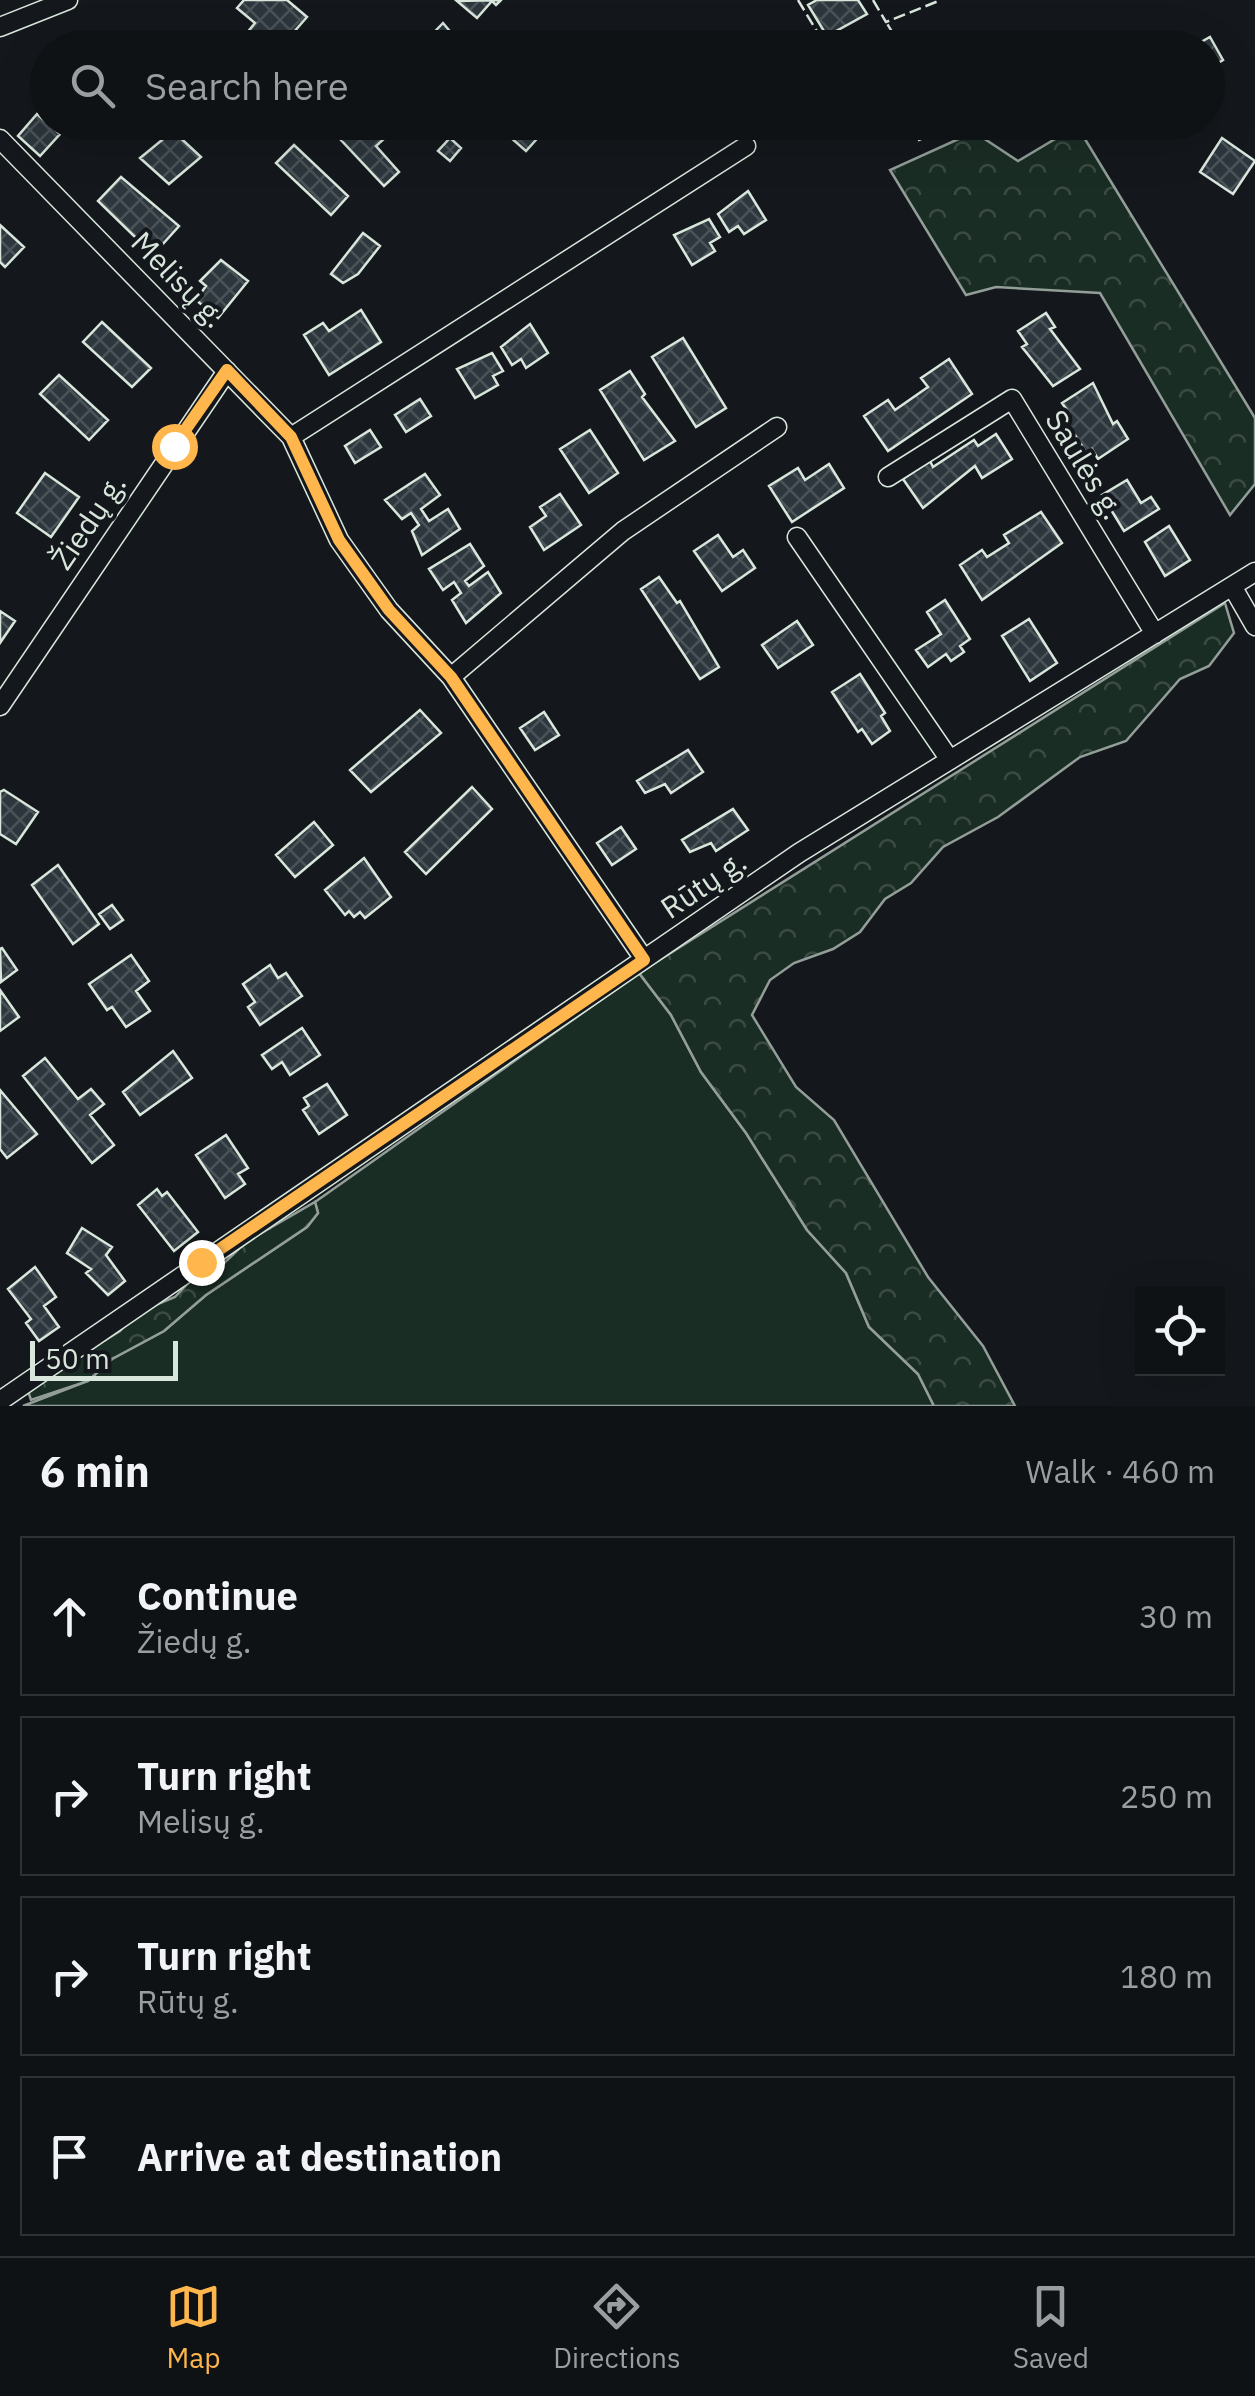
<!DOCTYPE html>
<html lang="en">
<head>
<meta charset="utf-8">
<style>
	body { margin:0; font-family:"IBM Plex Sans",sans-serif; background:#181b1e; color:#f1f3f6 }
	.controls { position:absolute; right:30px; bottom:30px; display:grid; overflow:hidden; border-radius:0px; box-shadow:0 10px 40px #0002 }
	.controls button { width:90px; height:90px; display:grid; place-items:center; padding:0; border:0; border-bottom:2px solid #2f3234; background:#0f1215; color:#f1f3f6; font:50px sans-serif }
	.scale { position:absolute; left:30px; bottom:25px; width:148px; box-sizing:border-box; padding-left:10px; border:5px solid #d8e6dc; border-top:0; font-size:28px; line-height:35px; white-space:nowrap; color:#d8e6dc; -webkit-text-stroke:8px #14181c; paint-order:stroke }
	.stop { position:absolute; width:30px; height:30px; margin:-22px; border:8px solid #ffb74d; border-radius:50%; background:#fff }
	.stop.end { background:#ffb74d; border-color:#fff; box-shadow:0 2px 10px #0008 }
	.list { margin:0; padding:0; list-style:none }
	h2 { display:flex; justify-content:space-between; align-items:center; height:130px; margin:0; padding:0 40px; font-size:42px }
	h2 small { font-size:32px; font-weight:400; color:#9b9ea0 }
	.list li { display:grid; grid-template-columns:65px 1fr auto; gap:30px; align-items:center; box-sizing:border-box; height:160px; margin:0 20px 20px; padding:0 20px; border:2px solid #2f3234; border-radius:0px }
	.list b { display:block; font-size:38px; white-space:nowrap }
	.list p { margin:0; font-size:32px; white-space:nowrap; color:#9b9ea0 }
	.list em { font-size:32px; font-style:normal; color:#9b9ea0 }
	.icon { flex:none; width:55px; height:55px; fill:none; stroke:currentColor; stroke-width:2; stroke-linecap:round; stroke-linejoin:round }
	.map { position:relative; flex:none; width:1255px; height:1406px; overflow:hidden }
	.search { position:absolute; background:#0f1215; box-shadow:0 10px 40px #0002; left:30px; right:30px; top:30px; height:110px; display:flex; align-items:center; gap:25px; box-sizing:border-box; padding:0 35px; border-radius:55px; color:#9b9ea0; font-size:38px }
	.sheet { height:850px; background:#0f1215 }
	nav { display:flex; justify-content:space-around; align-items:center; box-sizing:border-box; height:140px; border-top:2px solid #2f3234; background:#0f1215; font-size:28px; color:#9b9ea0 }
	nav a { display:grid; justify-items:center; gap:5px }
	nav .on { color:#ffb74d }
	.map>svg:first-child { display:block }
</style>
</head>
<body>
<div class="map">
<svg width="1255" height="1406" viewBox="0 0 1255 1406">
	<defs>
		<pattern id="forest-crowns" width="20" height="18" patternUnits="userSpaceOnUse" patternTransform="scale(2.5)"><rect width="20" height="18" fill="#1a2d24"/><path d="M2 6a3 3 0 1 1 6 0M12 15a3 3 0 1 1 6 0" fill="none" stroke="#3b4b43"/></pattern>
		<pattern id="building-cross-hatch" width="8" height="8" patternUnits="userSpaceOnUse" patternTransform="scale(2.5)"><rect width="8" height="8" fill="#2c363c"/><path d="M0 0l8 8M0 8l8-8" fill="none" stroke="#4a5358"/></pattern>
	</defs>
	<rect width="100%" height="100%" fill="#14181c"/>
	<path fill="#1a2d24" stroke="#939e99" stroke-width="2.5" d="M639,973L671,1015L701,1072L746,1133L807,1230L846,1273L869,1327L918,1374L934,1406H23L88,1381L112,1359L164,1331L206,1295L307,1227L318,1213L315,1202Z"/>
	<path fill="url(#forest-crowns)" stroke="#939e99" stroke-width="2.5" d="M1077,126L1255,418V484L1230,515L1100,293L996,287L966,295L890,170L974,132L1018,161Z
		M1225,603L1234,633L1209,666L1180,679L1126,741L1080,757L998,817L943,847L911,883L885,899L860,932L833,949L794,963L770,980L752,1015L796,1087L834,1120L928,1277L983,1346L1015,1406H934L918,1374L869,1327L846,1273L807,1230L746,1133L701,1072L671,1015L639,973Z
		M315,1202L318,1213L307,1227L206,1295L164,1331L112,1359L88,1381L31,1400L27,1388L120,1331L136,1313L175,1297L190,1281L219,1268L246,1242Z"/>
	<path fill="url(#building-cross-hatch)" stroke="#d8e6dc" stroke-width="2.5" d="M244,0H287L307,17L280,48L273,43L269,48H240L237,45L255,23L237,8Z
		M501,0L496,5L492,1L477,18L457,1Z
		M817,0H858L867,14L827,36L808,5Z
		M443,23L464,48H419Z
		M1023,36L1028,48H982L1006,37L1009,42Z
		M1210,37L1223,60L1208,69V48L1194,46Z
		M37,114L60,134L40,156L18,136Z
		M360,122H389L395,129L376,146L399,172L384,186L341,140Z
		M518,122H552L526,151L510,137Z
		M567,122H589L580,133Z
		M890,122H938L941,131L919,140L914,130L897,138Z
		M1169,122H1203L1179,137Z
		M173,131L201,157L169,184L140,158Z
		M450,138L461,148L450,161L438,151Z
		M1222,138L1255,161L1233,194L1200,172Z
		M294,145L348,196L331,215L276,163Z
		M121,177L179,226L162,245L153,248L134,236L98,201Z
		M748,191L766,220L744,234L738,226L729,232L718,214Z
		M709,219L720,237L710,243L715,251L692,265L674,235Z
		M0,225L24,247L5,267L0,262Z
		M363,233L380,246L358,274L343,283L331,274Z
		M221,260L248,281L218,318L196,300L206,286L200,281Z
		M361,310L381,342L329,375L304,335L323,323L329,331Z
		M1046,313L1055,327L1050,329L1080,369L1053,386L1022,347L1027,344L1018,331Z
		M102,322L151,368L132,387L83,342Z
		M530,324L548,353L526,368L521,359L512,365L501,347Z
		M683,338L726,408L696,427L652,357Z
		M492,353L503,371L493,376L498,385L475,398L457,369Z
		M949,359L972,394L888,451L864,416L888,400L895,410L928,387L921,378Z
		M630,371L645,394L642,397L675,441L644,460L600,390Z
		M59,375L108,420L89,440L40,394Z
		M1093,383L1113,424L1117,421L1128,439L1098,459L1092,449L1086,452L1063,417L1069,413L1062,403Z
		M420,399L431,416L406,432L395,415Z
		M370,430L381,447L355,463L345,446Z
		M590,430L618,473L589,493L560,449Z
		M996,434L1012,459L982,478L975,466L923,508L903,479L930,461L933,467L974,440L978,446Z
		M829,464L844,488L792,522L769,486L798,468L805,480Z
		M45,473L79,497L51,537L17,513Z
		M425,474L440,495L421,509L429,521L448,509L460,529L422,555L412,531L419,525L411,513L402,519L385,500Z
		M1127,480L1141,503L1151,497L1159,509L1124,531L1102,495Z
		M560,494L581,525L544,550L530,527L546,516L540,507Z
		M1041,512L1062,543L982,600L960,565L982,550L987,557L1009,543L1004,535Z
		M1169,526L1190,560L1165,576L1145,542Z
		M718,535L733,557L743,550L755,568L722,591L694,551Z
		M470,544L484,566L465,581L469,586L488,572L501,593L466,623L452,600L461,593L454,582L443,590L429,569Z
		M659,577L677,603L680,601L719,667L700,679L641,589Z
		M945,600L970,639L960,646L964,652L951,661L946,654L928,667L916,650L941,634L927,612Z
		M0,611L15,621L0,643Z
		M1029,619L1057,663L1030,681L1002,636Z
		M797,621L813,645L778,668L762,645Z
		M860,674L885,713L881,716L890,731L872,744L862,729L858,732L832,692Z
		M420,710L441,733L371,792L350,770Z
		M544,712L559,735L535,750L520,728Z
		M688,750L703,772L671,793L665,784L645,793L637,781Z
		M472,787L492,809L426,874L405,852Z
		M4,790L38,812L16,844L0,834V792Z
		M733,809L748,830L716,851L711,843L690,852L682,840Z
		M314,822L333,845L295,877L276,855Z
		M621,827L636,849L612,865L597,843Z
		M364,858L391,897L365,918L360,912L354,917L349,911L345,915L325,890Z
		M58,865L99,924L73,944L32,885Z
		M112,905L123,920L110,929L99,914Z
		M2,948L17,970L1,982L0,949Z
		M131,955L149,981L136,991L150,1011L126,1027L112,1007L107,1010L89,984Z
		M270,965L278,978L286,973L302,996L260,1025L248,1007L255,1002L243,984Z
		M0,990L19,1017L0,1031Z
		M302,1028L320,1055L290,1075L282,1062L272,1069L262,1055Z
		M173,1051L192,1078L140,1115L123,1092Z
		M45,1058L78,1099L91,1089L104,1104L90,1115L114,1145L92,1163L23,1076Z
		M327,1084L347,1115L319,1134L303,1110L309,1106L304,1098Z
		M0,1090L37,1134L7,1158L0,1149Z
		M226,1135L248,1168L238,1174L245,1184L225,1198L196,1155Z
		M157,1189L162,1196L167,1192L198,1232L174,1251L138,1205Z
		M82,1228L112,1247L106,1255L125,1281L108,1295L86,1273L91,1269L67,1253Z
		M35,1267L56,1297L44,1306L59,1327L39,1341L26,1323L31,1319L8,1289Z"/>
	<g fill="none" stroke-linecap="round" stroke-linejoin="round">
		<g stroke="#d8e6dc" stroke-width="21">
			<path id="minor" d="M0,27L68,0
				M0,139L291,437L339,540L389,610L451,677L644,959
				M291,437L746,146
				M888,477L1012,399L1155,634
				M797,537L950,760
				M1232,586L1255,626
				M451,677L623,531L777,427
				M0,706L227,371
				M0,1401L799,853L1255,572"/>
		</g>
		<use href="#minor" stroke="#14181c" stroke-width="18"/>
		<path stroke="#d8e6dc" stroke-width="2.5" stroke-dasharray="12 5" stroke-linecap="butt" d="M798,0L827,48
			M873,0L886,22L941,0
			M863,48L894,35L886,22"/>
	</g>
	<g fill="none" stroke-linecap="round" stroke-linejoin="round">
		<path stroke="#ffb74d" stroke-width="12" d="M174,446L227,370L291,437L339,540L389,610L451,677L644,960L201,1262"/>
	</g>
	<g text-anchor="middle" stroke-width="8" stroke-linejoin="round" paint-order="stroke">
		<g font-size="30" fill="#d8e6dc" stroke="#14181c">
			<text transform="translate(178 280) rotate(46)" y="10">Melisų g.</text>
			<text transform="translate(1084 465) rotate(59)" y="10">Saulės g.</text>
			<text transform="translate(89 522) rotate(-56)" y="10">Žiedų g.</text>
			<text transform="translate(704 885) rotate(-34)" y="10">Rūtų g.</text>
		</g>
	</g>
</svg>
<div class="controls">
<button><svg class="icon" aria-label="locate" viewBox="0 0 24 24"><circle cx="12" cy="12" r="6"/><path d="M12 2v4M12 18v4M2 12h4M18 12h4"/></svg></button>
</div>
<div class="scale">50 m</div>
<div class="stop" style="left:174px;top:446px"></div>
<div class="stop end" style="left:201px;top:1262px"></div>
<div class="search"><svg class="icon" aria-label="search" viewBox="0 0 24 24"><circle cx="10" cy="10" r="6"/><path d="M15 15l6 6"/></svg>Search here</div>
</div>
<section class="sheet">
<h2>6 min<small>Walk · 460 m</small></h2>
<ul class="list">
<li><svg class="icon" aria-label="ahead" viewBox="0 0 24 24"><path d="M12 20V5M6 11l6-6 6 6"/></svg><div><b>Continue</b><p>Žiedų g.</p></div><em>30 m</em></li>
<li><svg class="icon" aria-label="right" viewBox="0 0 24 24"><path d="M7 20v-9h11M14 6l5 5-5 5"/></svg><div><b>Turn right</b><p>Melisų g.</p></div><em>250 m</em></li>
<li><svg class="icon" aria-label="right" viewBox="0 0 24 24"><path d="M7 20v-9h11M14 6l5 5-5 5"/></svg><div><b>Turn right</b><p>Rūtų g.</p></div><em>180 m</em></li>
<li><svg class="icon" aria-label="arrive" viewBox="0 0 24 24"><path d="M6 21V4h12l-3 4 3 4H6"/></svg><div><b>Arrive at destination</b></div></li>
</ul>
</section>
<nav>
<a class="on"><svg class="icon" aria-label="map" viewBox="0 0 24 24"><path d="M3 6l6-2 6 2 6-2v14l-6 2-6-2-6 2zM9 4v14M15 6v14"/></svg>Map</a>
<a><svg class="icon" aria-label="directions" viewBox="0 0 24 24"><path d="M12 3l9 9-9 9-9-9zM9 14v-3h6M13 9l2 2-2 2"/></svg>Directions</a>
<a><svg class="icon" aria-label="saved" viewBox="0 0 24 24"><path d="M7 4h10v16l-5-4-5 4z"/></svg>Saved</a>
</nav>
</body>
</html>
